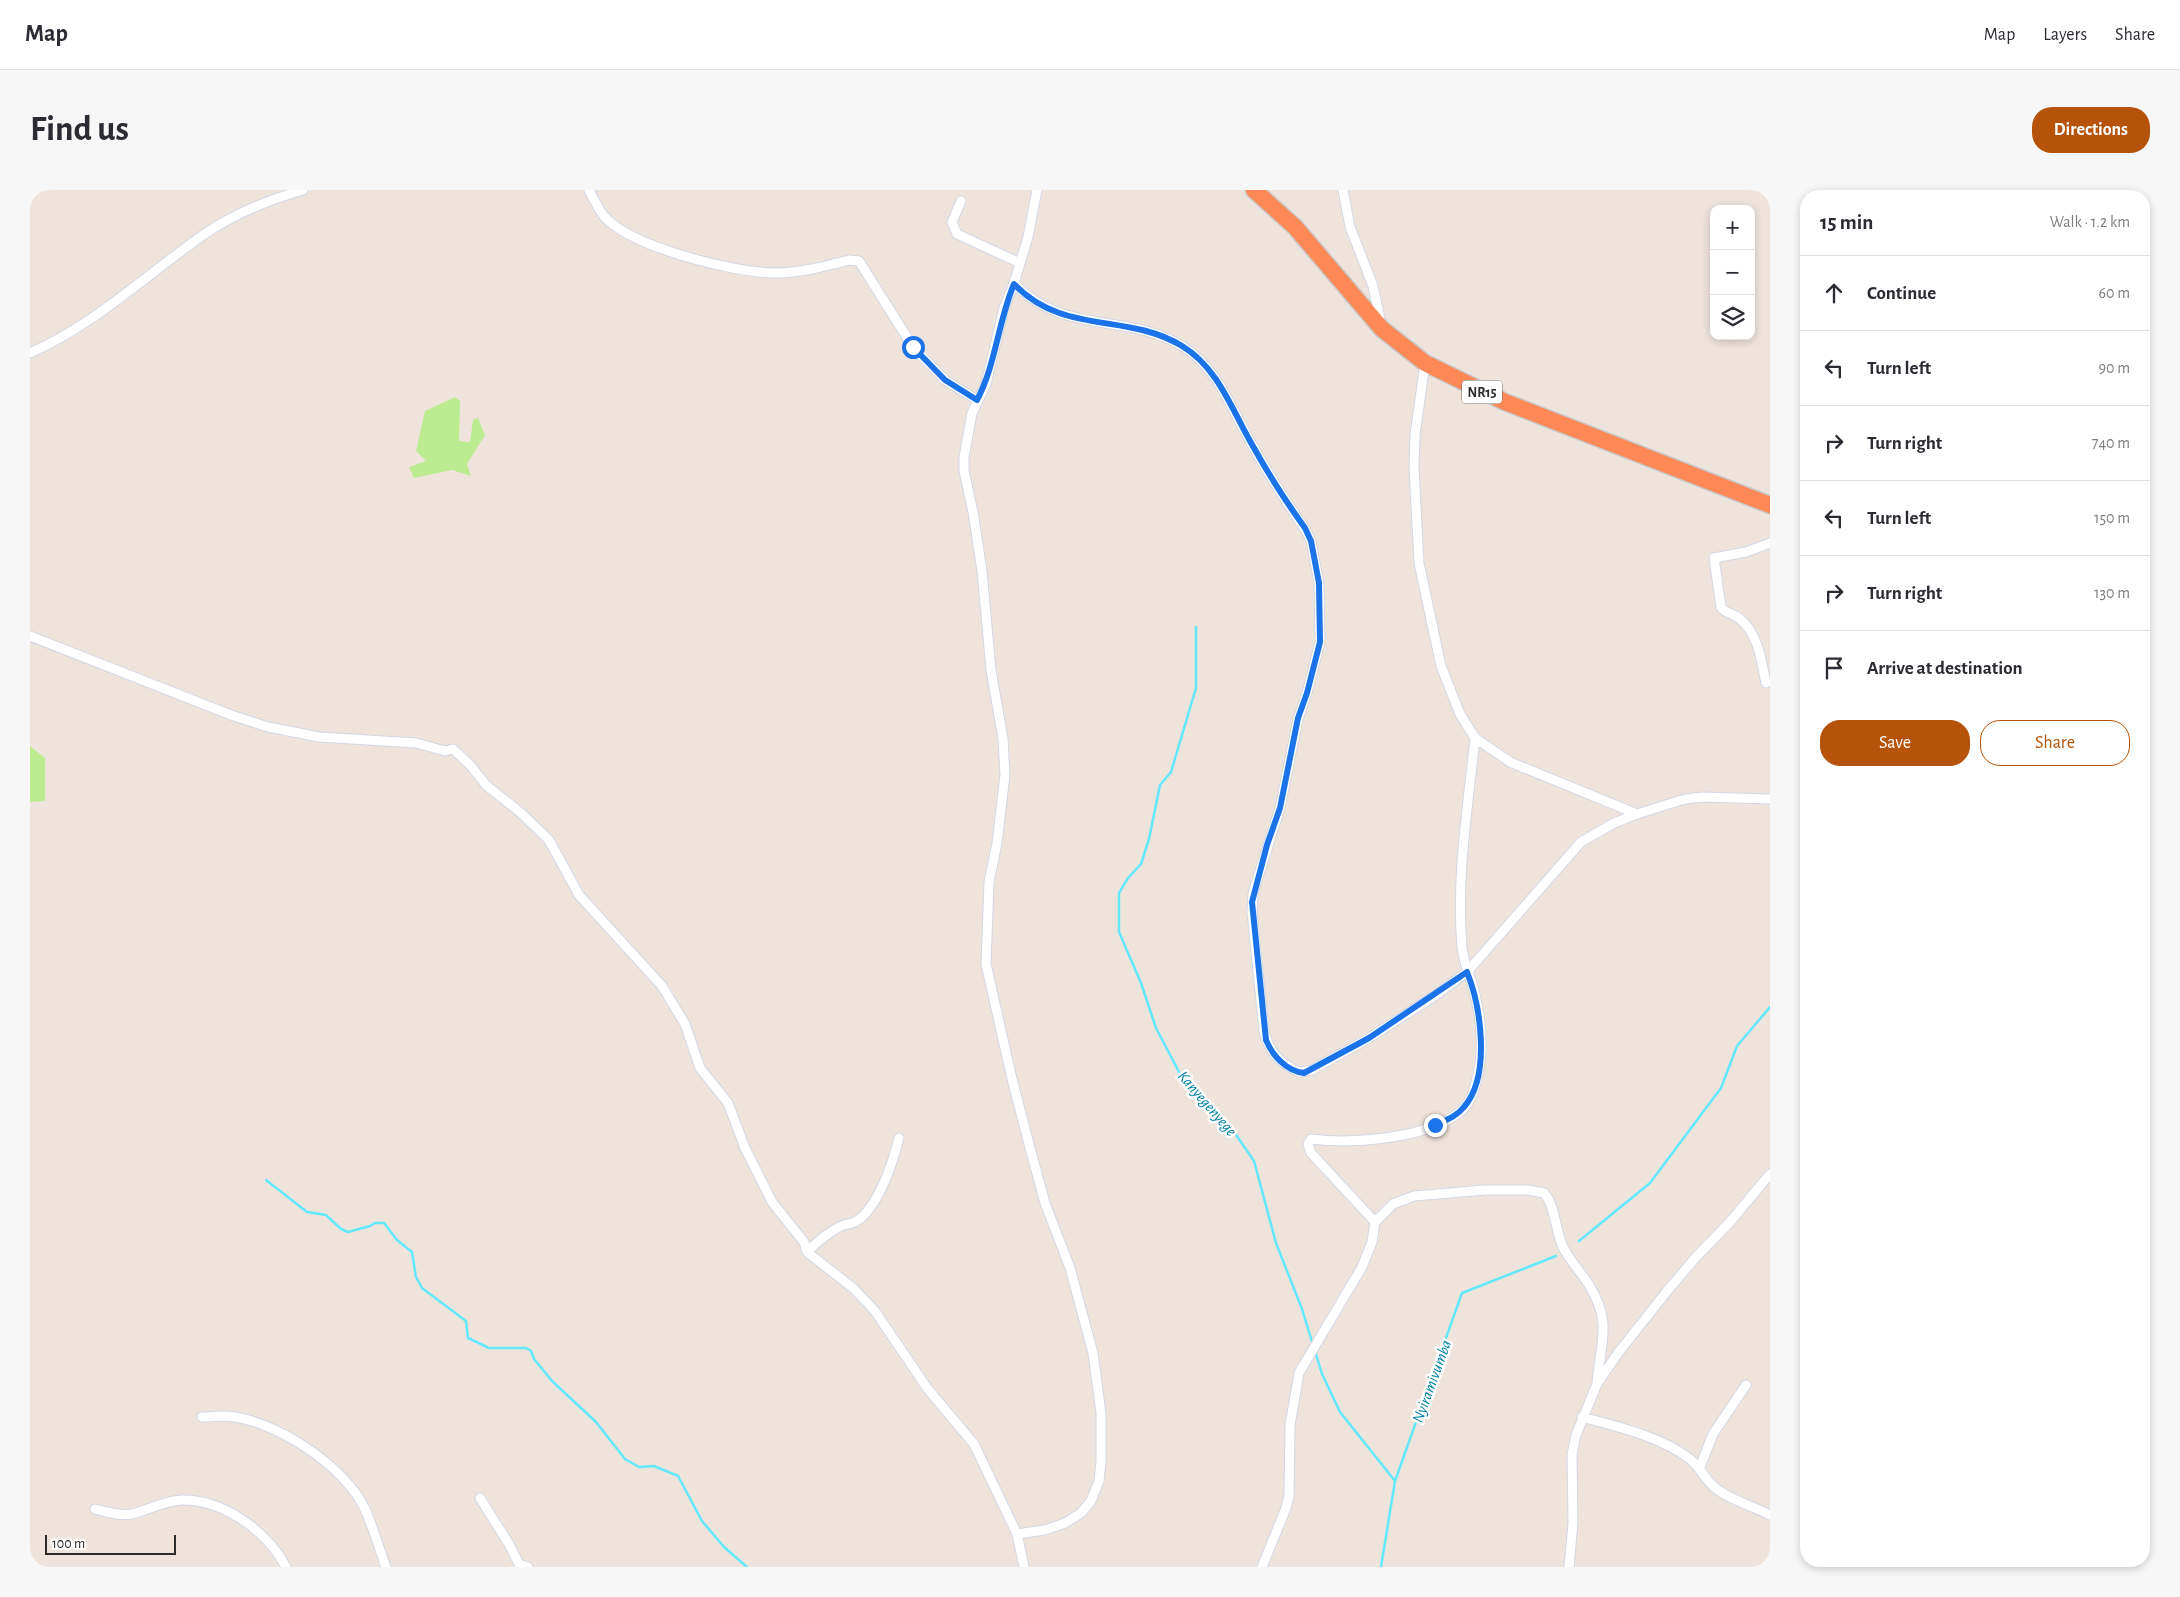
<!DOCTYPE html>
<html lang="en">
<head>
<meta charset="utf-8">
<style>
	body { margin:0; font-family:"Alegreya Sans",sans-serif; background:#f7f7f7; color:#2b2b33 }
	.controls { position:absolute; right:15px; top:15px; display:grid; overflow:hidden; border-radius:10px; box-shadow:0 2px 8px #0003 }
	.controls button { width:45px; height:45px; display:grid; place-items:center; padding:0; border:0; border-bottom:1px solid #e1e1e2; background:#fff; color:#2b2b33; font:25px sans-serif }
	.scale { position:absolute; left:15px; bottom:12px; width:131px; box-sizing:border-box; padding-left:5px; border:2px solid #2b2b2b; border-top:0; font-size:14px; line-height:18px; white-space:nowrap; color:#2b2b2b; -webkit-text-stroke:4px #fff; paint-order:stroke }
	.stop { position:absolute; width:15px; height:15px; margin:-11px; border:4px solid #1a73e8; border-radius:50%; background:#fff }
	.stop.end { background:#1a73e8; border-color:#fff; box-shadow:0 1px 5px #0008 }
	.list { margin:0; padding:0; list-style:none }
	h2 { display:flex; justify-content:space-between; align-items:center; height:65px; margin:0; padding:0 20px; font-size:21px }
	h2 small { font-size:16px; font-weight:400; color:#7c7c81 }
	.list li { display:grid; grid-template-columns:32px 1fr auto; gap:15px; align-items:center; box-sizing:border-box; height:75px; padding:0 20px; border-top:1px solid #e1e1e2 }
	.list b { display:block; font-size:19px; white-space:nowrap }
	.list em { font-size:16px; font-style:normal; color:#7c7c81 }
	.actions { display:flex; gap:10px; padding:15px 20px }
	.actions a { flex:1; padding:11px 0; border:1px solid #b45309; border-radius:20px; text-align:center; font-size:18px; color:#b45309 }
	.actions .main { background:#b45309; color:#fff }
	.icon { flex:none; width:28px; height:28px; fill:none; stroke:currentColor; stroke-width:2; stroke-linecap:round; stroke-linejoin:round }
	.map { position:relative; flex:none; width:1740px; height:1377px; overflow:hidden; border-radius:20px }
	header { display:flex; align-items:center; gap:30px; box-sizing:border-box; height:70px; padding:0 25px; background:#fff; border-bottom:1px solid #e1e1e2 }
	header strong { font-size:24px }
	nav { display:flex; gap:28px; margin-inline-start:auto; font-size:18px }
	.intro { display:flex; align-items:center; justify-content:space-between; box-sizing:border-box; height:120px; padding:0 30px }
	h1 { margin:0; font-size:35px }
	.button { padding:12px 22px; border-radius:20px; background:#b45309; color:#fff; font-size:18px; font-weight:700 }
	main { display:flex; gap:30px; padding:0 30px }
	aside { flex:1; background:#fff; border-radius:20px; box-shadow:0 2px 8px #0003 }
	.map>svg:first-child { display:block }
</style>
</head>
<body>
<header>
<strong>Map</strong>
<nav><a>Map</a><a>Layers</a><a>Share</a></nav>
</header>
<div class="intro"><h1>Find us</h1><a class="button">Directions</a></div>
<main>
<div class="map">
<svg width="1740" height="1377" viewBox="0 0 1740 1377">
	<rect width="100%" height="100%" fill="#efe4dc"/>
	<path fill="#bceb92" d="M425,207L430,211L429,251L440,252L443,230L448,228L455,245L437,274L441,286L422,280L384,288L379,277L396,271L386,261L395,221Z
		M0,556L15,568V611L0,612Z"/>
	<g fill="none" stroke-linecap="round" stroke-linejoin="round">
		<path stroke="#63e8fc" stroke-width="2.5" d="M1166,437V498L1141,582L1130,595L1119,649L1111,674L1098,688L1089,703V742L1111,793L1126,838L1149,882L1204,942L1224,971L1246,1053L1272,1119L1283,1155
			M236,990L277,1022L296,1025L311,1039L318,1042L340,1036L345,1033H354L367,1050L382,1062L386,1087L392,1098L436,1131L438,1148L459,1158H496L501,1161L504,1169L522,1191L566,1232L595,1269L609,1277L624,1276L648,1286L672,1331L694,1357L717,1377
			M1549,1051L1620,993L1691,898L1707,856L1740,817
			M1285,1161L1292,1184L1310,1222L1365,1291
			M1351,1377L1365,1291L1432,1103L1526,1066"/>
		<g stroke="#d1d7e5" stroke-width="11">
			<path id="street" d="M559,0C564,9 568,19 574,26C600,57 705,83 745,83C770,83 796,76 819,70L829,71L883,157L915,190L947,210
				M1313,0L1320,37L1343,96L1351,134
				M931,11L922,32L927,44L990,73
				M984,93C1034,146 1096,122 1152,156C1189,178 1203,223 1224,258C1239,285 1257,313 1275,339L1281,351L1289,393L1290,452L1277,503L1268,529L1250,618L1223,703L1222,722L1234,841C1239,862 1250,874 1270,882L1282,880L1339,848L1406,805L1437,782L1551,652L1584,633L1607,624
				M0,163C66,134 117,84 176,43C206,23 238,10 273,0
				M1395,173L1385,245L1384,278L1389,373L1411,476L1430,524L1445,548L1480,572L1607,624L1655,609L1673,607L1740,609
				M0,446L201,525L238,537L289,547L386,553L415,561L423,559L441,576L456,595L491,623L519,650L549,705L632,796L655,834L670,878L698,913L715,958L742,1012L774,1052L777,1062L823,1098L845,1121L897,1198L944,1254L987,1344L994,1377
				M1736,493C1731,470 1729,445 1710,429C1704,423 1695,424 1691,417L1684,368L1716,362L1740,353
				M1345,1032L1281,963L1278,954L1281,949C1322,954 1404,949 1434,918C1447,904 1452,868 1451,849C1451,830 1447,811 1442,793C1438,781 1433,770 1432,757C1426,688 1438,616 1445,548
				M777,1062C788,1051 797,1043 811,1036C815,1034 821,1034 825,1032C848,1019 863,972 869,948
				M172,1227C180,1227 188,1226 195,1226C243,1228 315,1276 335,1319C343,1337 349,1358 356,1377
				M1552,1227C1588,1237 1630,1246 1660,1269C1671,1278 1676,1292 1688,1300C1703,1311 1723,1316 1740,1325
				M1670,1277L1683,1244L1716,1195
				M450,1308L479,1354L489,1374L498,1377
				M65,1319C77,1322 90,1326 102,1324C119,1320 133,1311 151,1310C193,1309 237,1341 256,1377
				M987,1344L1015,1340L1035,1333L1051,1323L1061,1311L1069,1291L1071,1272V1223L1063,1163L1040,1078L1015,1013L1000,958L982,889L956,774L959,692L967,653L975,585L973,549L961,480L952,381L943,322L934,281V267L942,223L956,194L974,118L984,93L998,47L1007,0
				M1232,1377L1256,1318L1259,1306L1260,1235L1269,1183L1332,1077L1342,1052L1345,1032L1363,1014L1384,1006L1455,1000H1498L1514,1003C1526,1017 1525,1040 1533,1057C1540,1071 1551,1082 1559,1095C1583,1134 1570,1152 1567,1194
				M1539,1377L1543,1333L1542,1265L1546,1245L1567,1194L1588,1163L1638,1100L1666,1067L1700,1032L1740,984"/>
		</g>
		<g stroke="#c8c8c8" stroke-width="19">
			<path id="highway" d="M1224,0L1265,37L1352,139L1395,173L1475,212L1740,315"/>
		</g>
		<use href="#street" stroke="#fff" stroke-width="9"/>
		<use href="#highway" stroke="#ff8956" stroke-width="16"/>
	</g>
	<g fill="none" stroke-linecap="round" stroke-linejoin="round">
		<path stroke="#1a73e8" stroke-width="6" d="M883,157L915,190L947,210C966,174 968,132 984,94C1034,146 1096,122 1152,156C1189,178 1203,223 1224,258C1239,285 1257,313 1275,338L1281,351L1289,393L1290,452L1277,503L1268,528L1250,618L1237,655L1222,712L1236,850C1242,865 1256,881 1274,883L1339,848L1437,782C1451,817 1461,886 1434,917C1426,927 1416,930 1405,935"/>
	</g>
	<g text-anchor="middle" stroke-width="5" stroke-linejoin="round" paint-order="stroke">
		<rect fill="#fff" stroke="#6b6b6b" stroke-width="1" x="1432" y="190.5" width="40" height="23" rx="4"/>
		<g font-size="14" font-weight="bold" fill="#2b2b2b">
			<text x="1452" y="207">NR15</text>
		</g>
		<g font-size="16" font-style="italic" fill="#0180a2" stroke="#fff">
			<text transform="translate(1178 913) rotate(49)" y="6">Kanyegenyege</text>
			<text transform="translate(1401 1191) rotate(-70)" y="6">Nyiramivumba</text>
		</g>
	</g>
</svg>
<div class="controls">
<button>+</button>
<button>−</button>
<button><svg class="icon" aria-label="layers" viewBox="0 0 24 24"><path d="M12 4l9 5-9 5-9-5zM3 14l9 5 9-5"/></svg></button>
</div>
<div class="scale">100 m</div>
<div class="stop" style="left:883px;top:157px"></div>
<div class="stop end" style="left:1405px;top:935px"></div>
</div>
<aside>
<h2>15 min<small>Walk · 1.2 km</small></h2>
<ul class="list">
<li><svg class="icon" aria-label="ahead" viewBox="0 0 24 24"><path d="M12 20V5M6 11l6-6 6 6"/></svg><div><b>Continue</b></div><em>60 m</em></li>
<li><svg class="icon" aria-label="left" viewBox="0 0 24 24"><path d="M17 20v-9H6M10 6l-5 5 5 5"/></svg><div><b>Turn left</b></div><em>90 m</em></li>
<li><svg class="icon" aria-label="right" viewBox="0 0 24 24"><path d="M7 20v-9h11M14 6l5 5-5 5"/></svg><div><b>Turn right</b></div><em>740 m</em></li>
<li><svg class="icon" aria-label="left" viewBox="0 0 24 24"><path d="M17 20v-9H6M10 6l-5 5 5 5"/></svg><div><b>Turn left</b></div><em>150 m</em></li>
<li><svg class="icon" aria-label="right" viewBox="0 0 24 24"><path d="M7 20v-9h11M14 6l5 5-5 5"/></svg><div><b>Turn right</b></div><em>130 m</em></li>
<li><svg class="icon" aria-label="arrive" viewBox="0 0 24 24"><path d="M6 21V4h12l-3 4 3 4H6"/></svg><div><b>Arrive at destination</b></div></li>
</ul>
<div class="actions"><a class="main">Save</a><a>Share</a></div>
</aside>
</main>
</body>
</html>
